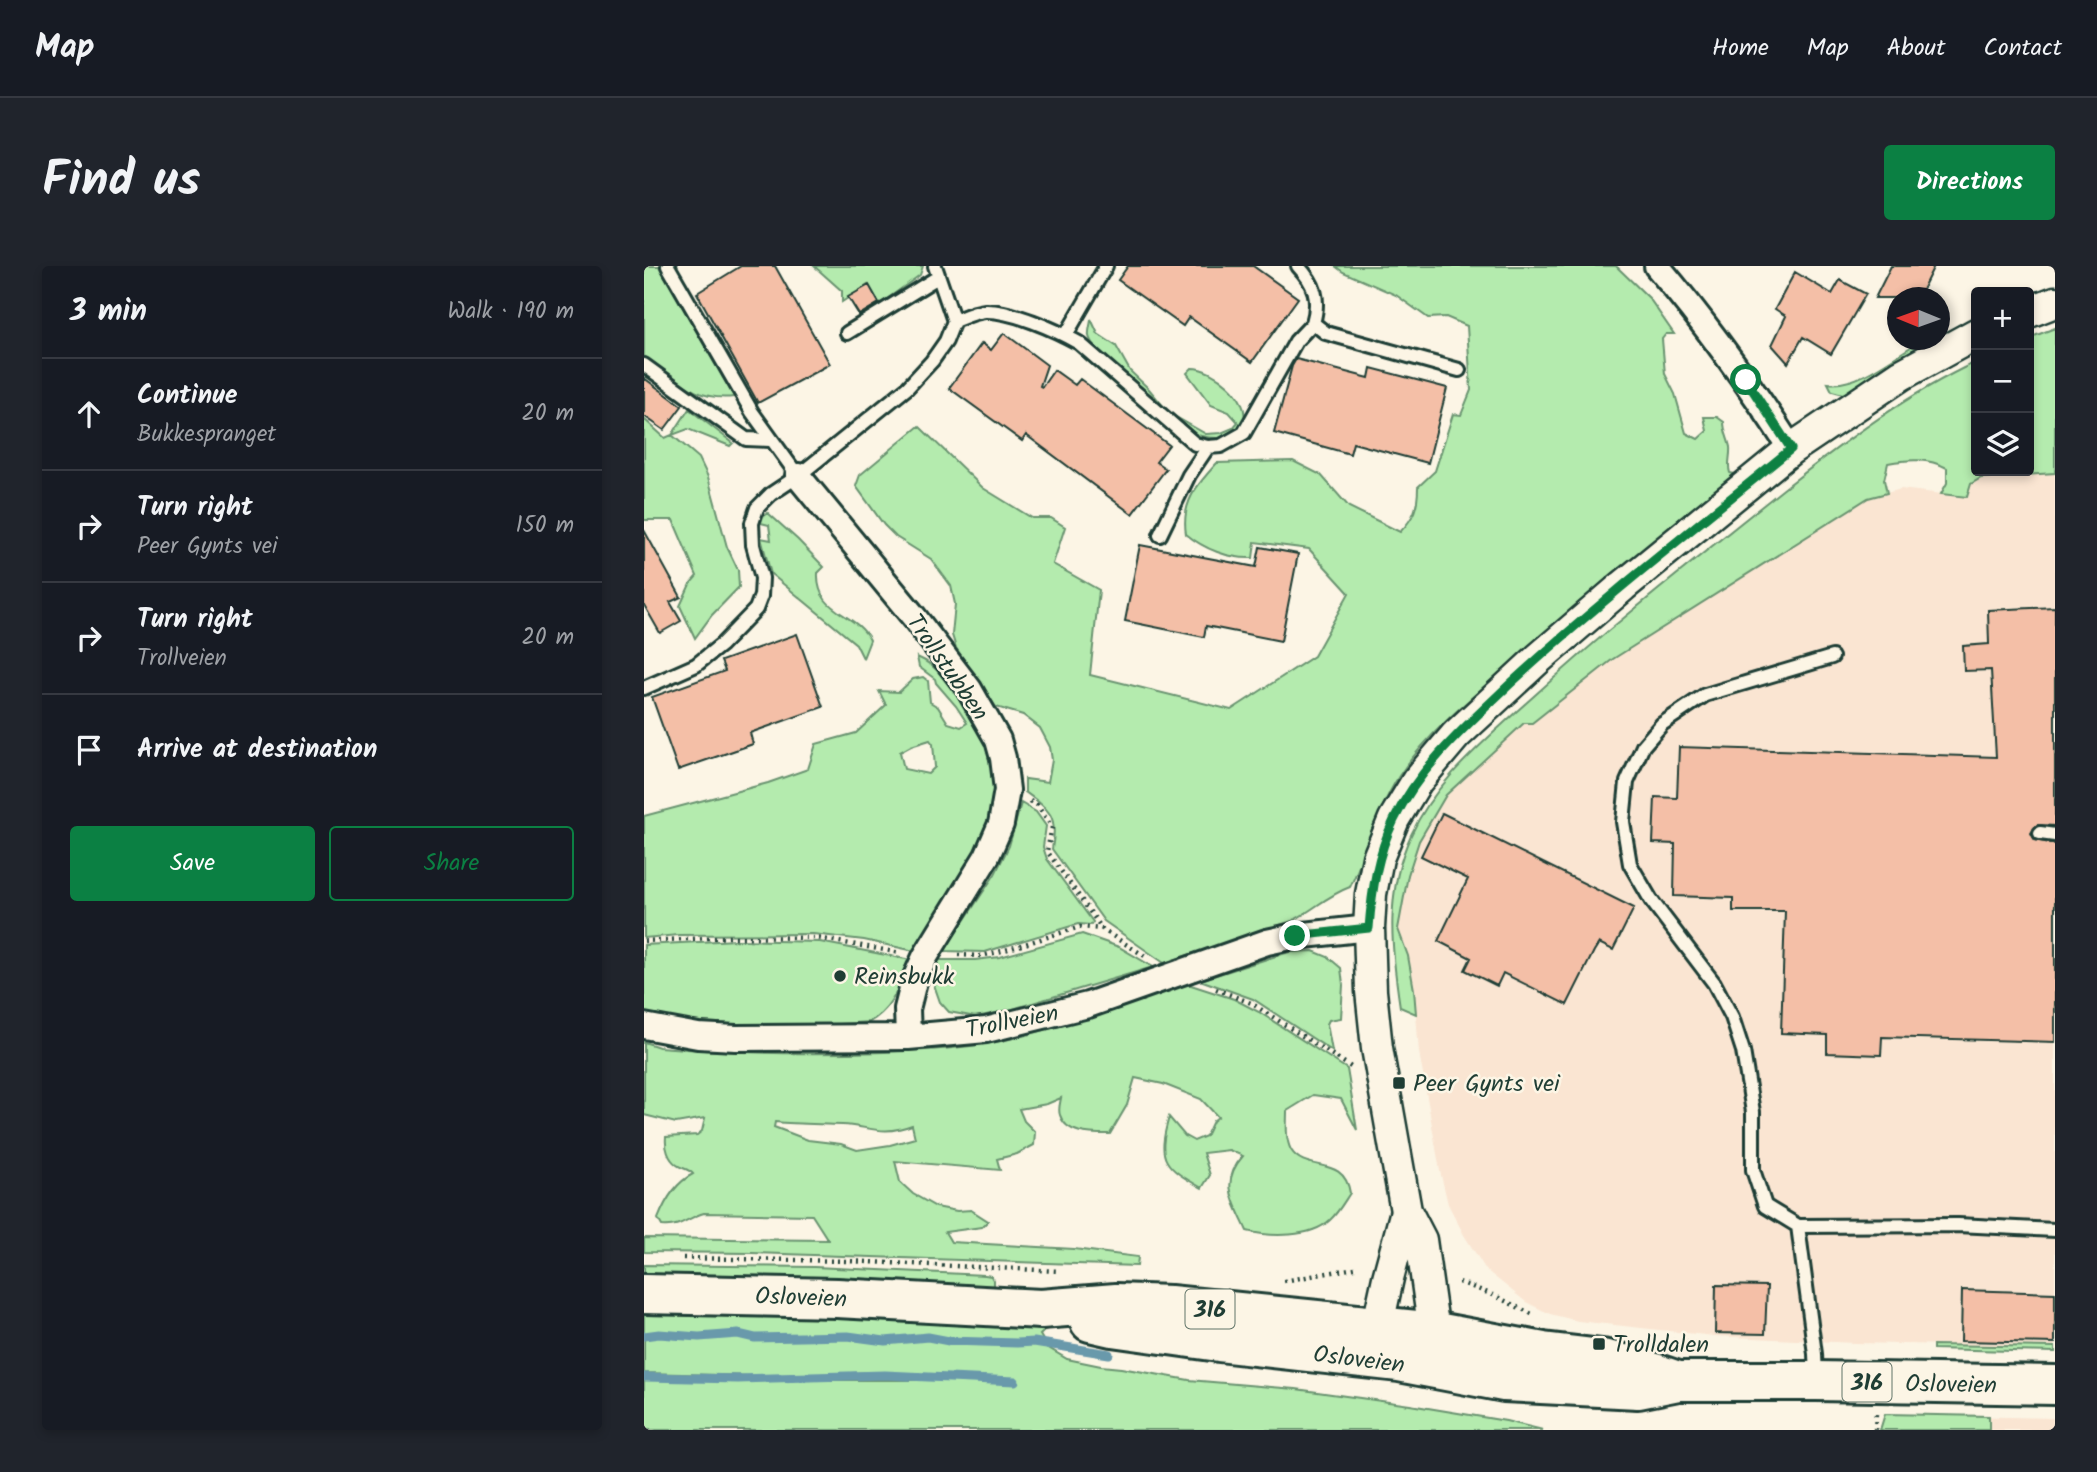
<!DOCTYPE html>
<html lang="en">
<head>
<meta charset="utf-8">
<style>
	body { margin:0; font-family:Kalam,sans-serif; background:#20242c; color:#f1f3f6 }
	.controls { position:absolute; right:21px; top:21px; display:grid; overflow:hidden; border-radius:7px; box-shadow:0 4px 10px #0003 }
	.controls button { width:63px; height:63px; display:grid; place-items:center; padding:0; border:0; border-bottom:2px solid #363941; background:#171b24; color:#f1f3f6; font:35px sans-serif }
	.compass { position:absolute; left:1243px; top:21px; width:63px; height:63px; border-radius:50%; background:#171b24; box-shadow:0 4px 10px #0003; rotate:271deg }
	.stop { position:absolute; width:21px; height:21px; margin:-16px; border:5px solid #0b8043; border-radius:50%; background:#fff }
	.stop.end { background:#0b8043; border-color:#fff; box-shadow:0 2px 7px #0008 }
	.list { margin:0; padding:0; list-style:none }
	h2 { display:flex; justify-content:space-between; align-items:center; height:91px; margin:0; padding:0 28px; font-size:30px }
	h2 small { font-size:23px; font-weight:400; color:#9ea1a6 }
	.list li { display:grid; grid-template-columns:46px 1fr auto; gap:21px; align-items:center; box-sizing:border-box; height:112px; padding:0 28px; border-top:2px solid #363941 }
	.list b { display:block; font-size:26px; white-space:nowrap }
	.list p { margin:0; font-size:23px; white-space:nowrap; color:#9ea1a6 }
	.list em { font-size:23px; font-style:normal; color:#9ea1a6 }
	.actions { display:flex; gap:14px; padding:21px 28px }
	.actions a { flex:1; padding:16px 0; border:2px solid #0b8043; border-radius:7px; text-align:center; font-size:24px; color:#0b8043 }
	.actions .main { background:#0b8043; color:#fff }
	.icon { flex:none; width:38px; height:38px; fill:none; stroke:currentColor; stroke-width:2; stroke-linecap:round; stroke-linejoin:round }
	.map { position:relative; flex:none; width:1411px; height:1164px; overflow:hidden; border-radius:7px }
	header { display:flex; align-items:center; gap:42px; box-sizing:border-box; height:98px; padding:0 35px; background:#171b24; border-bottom:2px solid #363941 }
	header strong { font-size:33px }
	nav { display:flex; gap:38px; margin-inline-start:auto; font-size:24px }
	.intro { display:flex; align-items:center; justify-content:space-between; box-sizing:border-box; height:168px; padding:0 42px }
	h1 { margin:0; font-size:49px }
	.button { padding:18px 32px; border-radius:7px; background:#0b8043; color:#fff; font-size:24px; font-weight:700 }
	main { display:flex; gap:42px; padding:0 42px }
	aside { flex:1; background:#171b24; border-radius:7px; box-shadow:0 4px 10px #0003 }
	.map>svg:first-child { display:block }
</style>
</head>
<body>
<header>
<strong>Map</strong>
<nav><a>Home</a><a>Map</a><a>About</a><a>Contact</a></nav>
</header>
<div class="intro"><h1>Find us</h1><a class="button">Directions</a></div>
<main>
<aside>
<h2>3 min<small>Walk · 190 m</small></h2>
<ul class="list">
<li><svg class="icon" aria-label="ahead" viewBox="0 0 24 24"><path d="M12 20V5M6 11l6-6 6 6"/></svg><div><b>Continue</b><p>Bukkespranget</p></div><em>20 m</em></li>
<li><svg class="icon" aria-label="right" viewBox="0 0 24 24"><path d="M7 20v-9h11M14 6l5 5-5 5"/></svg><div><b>Turn right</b><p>Peer Gynts vei</p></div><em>150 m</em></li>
<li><svg class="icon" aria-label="right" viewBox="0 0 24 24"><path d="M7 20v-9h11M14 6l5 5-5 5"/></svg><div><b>Turn right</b><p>Trollveien</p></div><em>20 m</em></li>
<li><svg class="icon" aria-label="arrive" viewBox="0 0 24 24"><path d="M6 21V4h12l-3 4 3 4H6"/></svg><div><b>Arrive at destination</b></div></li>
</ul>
<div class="actions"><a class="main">Save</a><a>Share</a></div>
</aside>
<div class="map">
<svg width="1411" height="1164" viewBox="0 0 1411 1164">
	<rect width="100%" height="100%" fill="#fcf5e5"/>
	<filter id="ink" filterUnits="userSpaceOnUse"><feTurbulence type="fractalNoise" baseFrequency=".0143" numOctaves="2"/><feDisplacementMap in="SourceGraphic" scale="14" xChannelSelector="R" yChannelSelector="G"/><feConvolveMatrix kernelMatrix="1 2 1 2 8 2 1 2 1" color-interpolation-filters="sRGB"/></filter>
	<g filter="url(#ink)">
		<path fill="#fae5d2" d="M1411,207V1081L1210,1077L1070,1070L934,1055L906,1048L882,1036L842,1004L820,969L804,938L796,905L775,786L770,724L764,690L754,663L764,609L775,575L792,544L802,529L880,457H888L969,393L1224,232L1257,223L1323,231L1327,218L1337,212Z
			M1241,1148L1409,1152L1411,1164H1236Z"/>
		<path fill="#b4ebae" stroke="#6a9471" stroke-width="2" fill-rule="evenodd" d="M0,0H15L90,131C49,136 31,110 0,90Z
			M170,0H279L276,9L236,38L224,19L198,36V25Z
			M691,0H972L1005,32L1030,68H1022L1018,73L1021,108L1031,128L1042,167L1054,173L1063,165L1060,151H1073L1080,156C1080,166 1084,172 1086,181C1087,190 1083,198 1086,207L1096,209C1023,268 951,327 879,388C836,425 787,462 755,510C732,546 724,584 706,621C684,629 668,645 648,655L520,697L460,655L408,583C414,550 407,545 381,526V513L404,516L408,494L406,481L396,462L379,449L352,441L312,382L308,369L311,338L307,320L287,293L252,271L240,259L212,220L216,209L275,160L339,222L388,252H407L421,261L409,298L455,324L446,409L587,444L670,390L705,327L665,283L611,276L609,292C585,293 560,283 542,268C537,236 553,219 573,197L649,195L677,209L705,241L756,266C770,252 774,241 774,221L791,205L809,148L817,149L827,124L823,60L802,51L784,52L752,29L699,6Z
			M447,53L454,68L472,80L486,105L505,123L525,147L562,168L577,167L589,162L594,156L585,146L567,139L543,107L548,102C569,102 606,131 600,155C594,179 559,173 544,165C527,150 447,87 445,70C444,65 447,58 447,53Z
			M1411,62V207L1337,212L1327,218L1323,231L1297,228L1303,217V202C1284,192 1265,193 1244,197L1240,214L1243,227L1224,232L969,393L888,457H880L802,529L775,575L764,609L754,663L764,690L770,724L772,748L756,741C747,682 741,625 767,569C790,518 833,482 873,445C909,413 944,381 981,351C1034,307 1088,264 1142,221C1203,174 1263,128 1332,96V205H1385V72Z
			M1278,74H1291L1208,125L1199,128L1188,125L1184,117C1213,122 1252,89 1278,74Z
			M45,143L89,177L86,180L44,163L28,169L55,192L64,211L83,281L94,304L95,321L68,349L51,372L36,340L46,318L53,310L29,254H0V153L21,172L28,169Z
			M124,247L154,274L180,301L174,307C172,348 211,345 226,374L219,392L212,378L127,308L117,272L127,274L125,259L117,257L119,250Z
			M273,391C296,400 310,424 323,445C392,551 316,596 271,685L220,674L169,668L35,669L0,672V550L124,517L164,503L172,478L212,467L242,439L235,425L255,426L269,413L279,411L284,415L286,436L294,441L304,457L317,461L323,457L312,440L292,417L291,413L275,401ZM286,474L289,478L291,501L284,508L260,503L256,486L267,480Z
			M377,537L392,546L402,560L399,581L403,593L449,656L447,659L434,658L341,686L300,685L351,608L365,580Z
			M438,668L475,681L509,701L362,745L332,751L305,746L296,736L288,713L294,694H331L356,691Z
			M92,674L176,676L267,694C256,717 249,744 225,756C149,762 75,761 0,749V679Z
			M669,685L684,691L697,702L699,719L697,752L685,754L683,758L688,785L609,733L556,714L645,686Z
			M541,719H547L590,733L615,746L703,803L713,864L697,833L669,829L643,845C643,856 641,873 647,884C662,908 700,888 706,927C700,936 694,947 686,954C667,972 626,971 603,965C590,936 575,917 599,890L585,884L559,887L566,909L558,922C521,901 512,895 525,851L541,870L550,875L562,870L569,855L574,851L557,833L519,818L491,812L483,839L466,868C449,868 422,869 416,849C414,844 416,837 417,832L403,838L375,843L380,855L391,866L390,879L373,888L353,893L356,904L251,895L256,916L269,928L292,941L313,945L327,944L344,955L338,961L301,966L307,976L430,983L494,991L493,1000L108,987L0,986V972L184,974L168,949L60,947C43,952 36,962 18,960L14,953C21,935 31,917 49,908C44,902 38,903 33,899C24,893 21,881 22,871L53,869L58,865L61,852L32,857L0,849V776L15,781C90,787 165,789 240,786C279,784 318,783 357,775C420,761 480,740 541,719ZM131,856C153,858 175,858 198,859C227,860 236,871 268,859L271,872L246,879L213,884L197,878L164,874L130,861Z
			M0,999L170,1001L341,1009L347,1010L350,1016L347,1024L0,1012Z
			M0,1048L202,1052L390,1061L400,1065L396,1069L403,1081L423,1093L457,1100L477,1102L545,1114L652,1123L766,1139L862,1155L899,1164H0V1114H289L237,1106L114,1110L0,1107Z
			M1289,1079L1411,1081V1086L1289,1083Z
			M1241,1148L1345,1150V1164H1236Z"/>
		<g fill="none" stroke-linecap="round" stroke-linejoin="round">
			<path stroke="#6999ab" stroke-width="9" d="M0,1070L15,1068L55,1071L94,1068L111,1072L204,1070L241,1075L284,1071L305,1075L373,1077L390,1076L465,1088
				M0,1111L94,1113L241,1109L371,1115"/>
		</g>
		<path fill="#f4bfa7" stroke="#1f3d34" stroke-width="2" d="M97,0H131L186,98L114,137L53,27Z
			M484,0H609L654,32L608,96L545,51L539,60L474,14Z
			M1247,0H1290L1274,32H1231Z
			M1151,6L1188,28L1196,14L1222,28L1187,88L1159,71L1144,97L1128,79L1142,50L1131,43Z
			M225,19L235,37L215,49L204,31Z
			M360,67L403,99L396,120L398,121L410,104L431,119L436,113L525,179L512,196L522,203L488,248L382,169L378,175L305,122L338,77L347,84Z
			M652,93L725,112L727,102L803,122L784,197L709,177L706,188L630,167L648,100Z
			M0,112L38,140L20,164L0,150Z
			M0,264L37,331L26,336L37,355L16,367L0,339Z
			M496,279L612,301L616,281L654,288L637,375L562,360L560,371L481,355Z
			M1411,341V560L1393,559L1387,567L1391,574L1411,578V776L1238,771L1237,789L1183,787V769L1137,767L1141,645H1089V632L1030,630L1031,578L1009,577L1011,531L1033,532L1035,481L1352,491L1347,404L1320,405L1319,380L1345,378L1344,344Z
			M153,368L179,441L106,467L109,478L34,504L8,431L81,405L77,395Z
			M798,547L990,642L969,684L955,677L950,685L923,739L859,707L853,720L821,704L827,692L794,675L824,613L777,590Z
			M1072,1019L1123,1020L1121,1068L1071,1067Z
			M1318,1024L1411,1027V1077L1317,1075Z"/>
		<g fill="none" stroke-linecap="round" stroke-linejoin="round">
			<g stroke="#1f3d34" stroke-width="18">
				<path id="service" d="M24,0L108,146L154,210
					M291,0L310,55
					M654,0C671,18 676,33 669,57L682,67L815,104
					M203,67L294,11
					M422,69L462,0
					M0,99L102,173L126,174
					M516,269L545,209L564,181L577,180L600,167L652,75L669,57
					M1188,391L1061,429L1018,458L999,480L983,516L979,556L986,598L1007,634L1070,717L1088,751L1099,785L1109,846V904L1121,940L1154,960L1314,959L1411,964
					M0,422L52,399L77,379L112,343L117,330L118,312L109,279L108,257L113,242L127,228L154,210L263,122L288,95L302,75L310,55C320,51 330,46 341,45C367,44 412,64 435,77L551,178L564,181
					M1396,567L1411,569
					M1154,960L1171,1088L1172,1111"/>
			</g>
			<g stroke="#1f3d34" stroke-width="30">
				<path id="minor" d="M1013,0C1062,58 1106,119 1147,183
					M154,210L270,351L325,423L354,474L359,492L363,524L357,558L343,590L281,691L270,715L263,743L264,771
					M0,760L54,770L92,772L264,771L342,764L444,739L623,676L651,670L725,662"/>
			</g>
			<g stroke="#1f3d34" stroke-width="35">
				<path id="tertiary" d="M1385,46L1411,36
					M745,1078L734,1058L744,1012L762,945
					M774,1080L790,1066L777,974L762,945L733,782L727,725L725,662L727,628L734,592L750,553L773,515L812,469L894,393L979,320L1147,183L1257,109L1332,68"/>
			</g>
			<g stroke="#1f3d34" stroke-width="44">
				<path id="primary" d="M0,1028L193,1032L397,1043L472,1037L526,1039L792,1066L899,1086L958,1093L993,1101L1034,1115
					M446,1056L468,1061L575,1076L755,1096L860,1116L994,1123L1034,1115H1172L1411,1119"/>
			</g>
			<path stroke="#1f3d34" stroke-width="4.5" stroke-dasharray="2 5" stroke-linecap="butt" d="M386,535L393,539L408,561L403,585L459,664L501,690
				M0,675L86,671L173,672L257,687
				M314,689L337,690L358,685L436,661L458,663
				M572,723L607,737L707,801
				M39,992L204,995L415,1005
				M640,1015L711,1002
				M815,1016L849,1029L888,1048
				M1029,1075L1059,1079
				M1231,1164L1232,1147"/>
			<use href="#service" stroke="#fcf5e5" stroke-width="12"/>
			<use href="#minor" stroke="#fcf5e5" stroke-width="24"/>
			<use href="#tertiary" stroke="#fcf5e5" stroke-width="30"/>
			<use href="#primary" stroke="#fcf5e5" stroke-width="38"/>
		</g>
	</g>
	<g fill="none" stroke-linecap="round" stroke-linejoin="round" filter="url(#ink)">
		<path stroke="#0b8043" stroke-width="9" d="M651,670L725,662C728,624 733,589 750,554C776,500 823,459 866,418C956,335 1053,260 1147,183L1102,114"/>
	</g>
	<g fill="#1f3d34" stroke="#fcf5e5" stroke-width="2.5">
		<circle cx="196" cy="710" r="7"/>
		<rect x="748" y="810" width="14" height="14" rx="3.5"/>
		<rect x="948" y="1071" width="14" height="14" rx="3.5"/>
	</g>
	<g text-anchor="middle" stroke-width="5" stroke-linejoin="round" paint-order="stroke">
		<g fill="#fcf5e5" stroke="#617469" stroke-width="2">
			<rect x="541.5" y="1023.5" width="49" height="39" rx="5"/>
			<rect x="1198.5" y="1096.5" width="49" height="39" rx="5"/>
		</g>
		<g font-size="23" font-weight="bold" fill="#1f3d34">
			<text x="566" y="1051">316</text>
			<text x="1223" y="1124">316</text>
		</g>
		<g font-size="24" fill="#1f3d34" stroke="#fcf5e5">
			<text transform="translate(304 401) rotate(55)" y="8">Trollstubben</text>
			<text transform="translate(368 755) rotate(-11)" y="8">Trollveien</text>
			<text transform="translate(157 1031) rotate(2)" y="8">Osloveien</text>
			<text transform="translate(715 1093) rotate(7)" y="8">Osloveien</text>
			<text transform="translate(1307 1118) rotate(1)" y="8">Osloveien</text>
		</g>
		<g font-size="24" fill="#1f3d34" stroke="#fcf5e5" text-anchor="start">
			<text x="210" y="718">Reinsbukk</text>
			<text x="769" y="825">Peer Gynts vei</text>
			<text x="969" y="1086">Trolldalen</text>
		</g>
	</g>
</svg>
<div class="controls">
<button>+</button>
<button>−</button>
<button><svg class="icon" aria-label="layers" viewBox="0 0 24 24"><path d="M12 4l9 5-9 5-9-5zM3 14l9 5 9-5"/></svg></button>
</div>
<svg class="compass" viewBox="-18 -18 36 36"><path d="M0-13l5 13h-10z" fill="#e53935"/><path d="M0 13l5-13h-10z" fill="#9ea1a6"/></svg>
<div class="stop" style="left:1102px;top:114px"></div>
<div class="stop end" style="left:651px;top:670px"></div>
</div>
</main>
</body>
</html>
